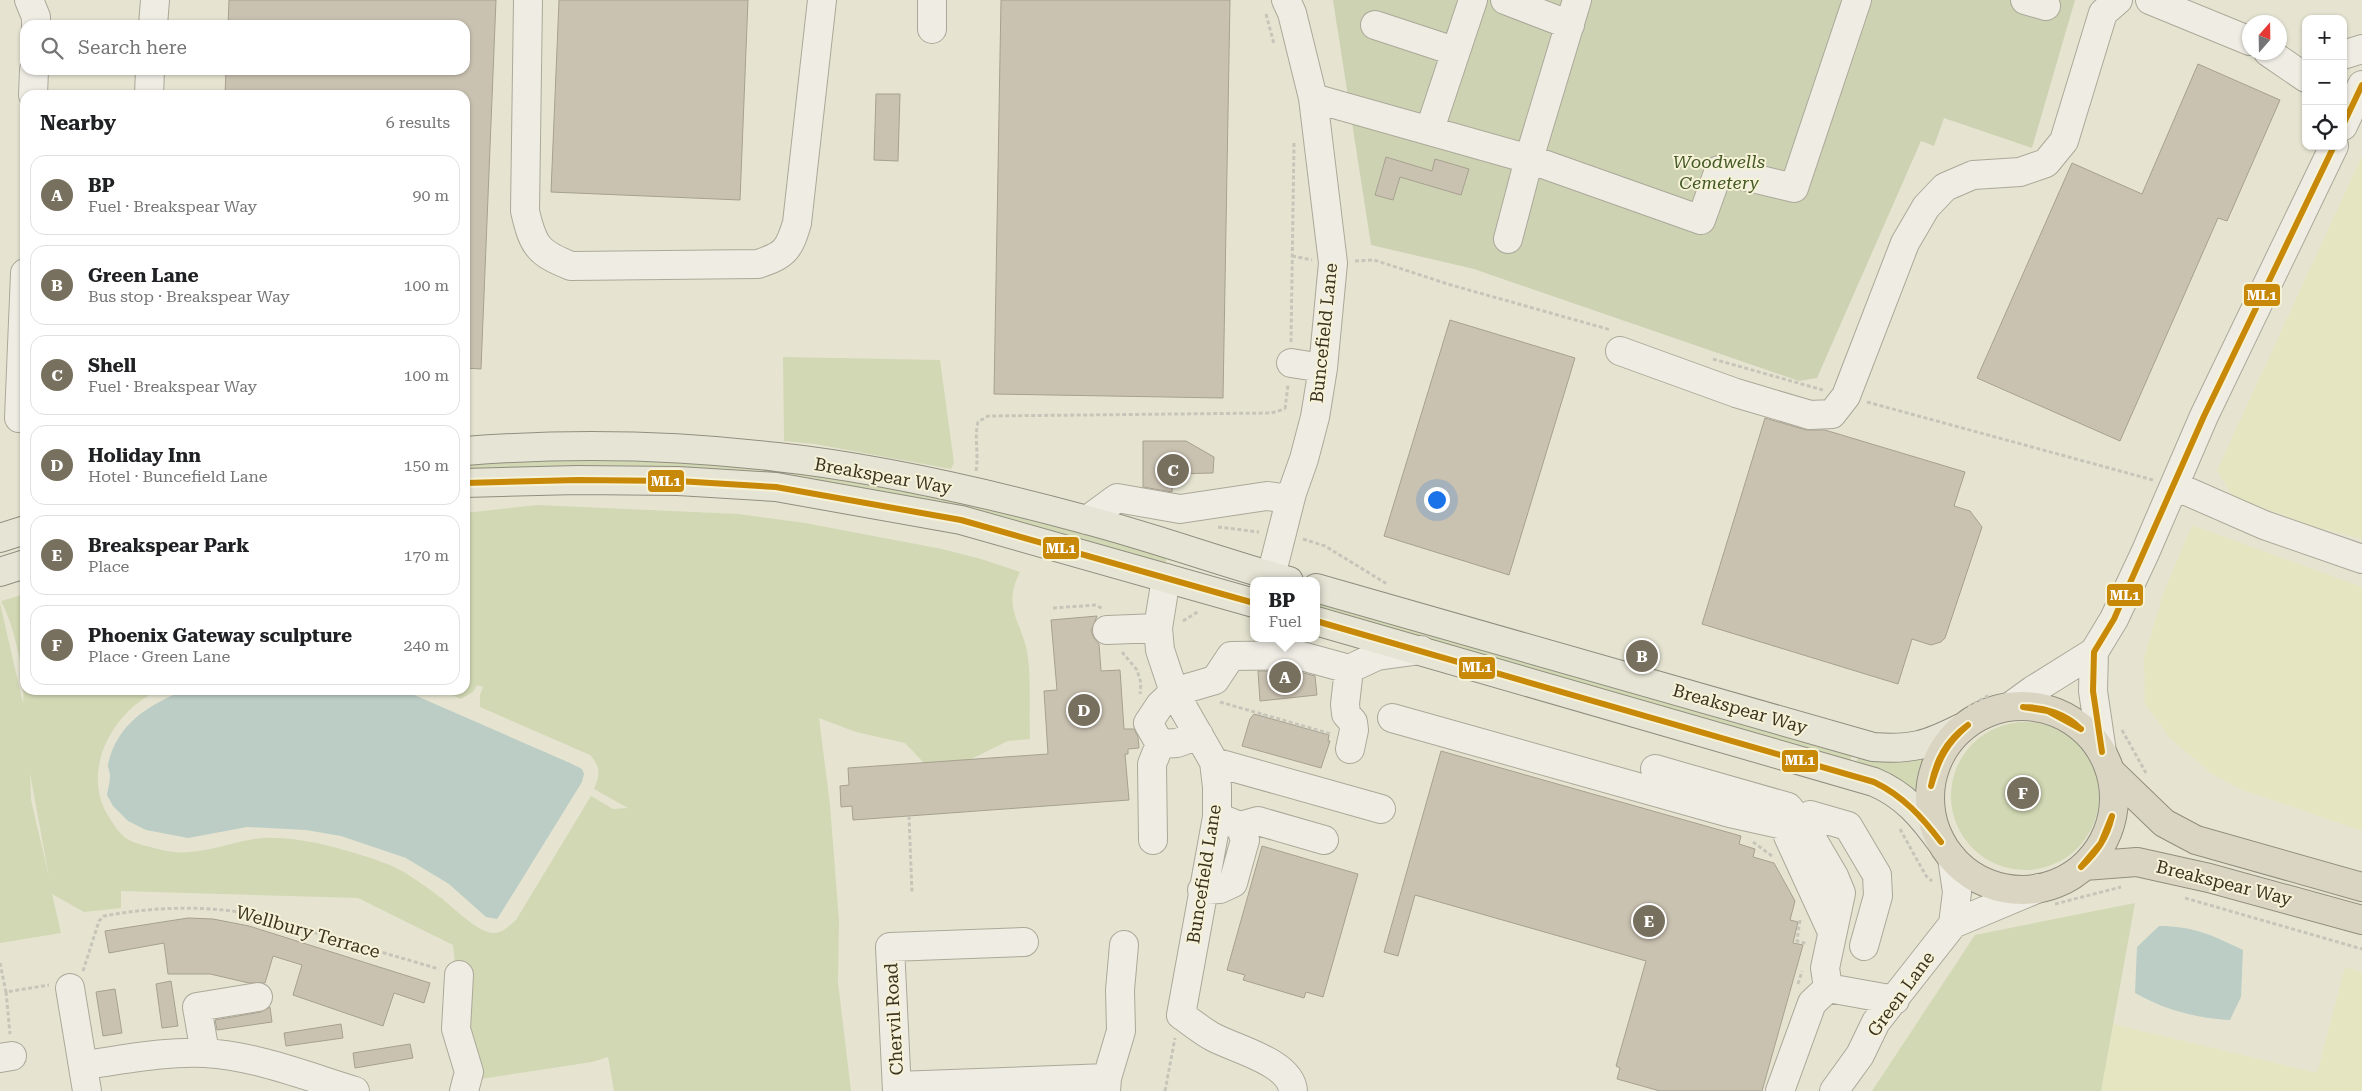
<!DOCTYPE html>
<html lang="en">
<head>
<meta charset="utf-8">
<style>
	body { margin:0; font-family:"Roboto Serif",serif; background:#f6f6f6; color:#202124 }
	.controls { position:absolute; right:15px; top:15px; display:grid; overflow:hidden; border-radius:10px; box-shadow:0 1px 4px #0004 }
	.controls button { width:45px; height:45px; display:grid; place-items:center; padding:0; border:0; border-bottom:1px solid #e0e0e0; background:#fff; color:#202124; font:25px sans-serif }
	.compass { position:absolute; left:2242px; top:15px; width:45px; height:45px; border-radius:50%; background:#fff; box-shadow:0 1px 4px #0004; rotate:20deg }
	.you { position:absolute; left:1436px; top:499px; width:18px; height:18px; margin:-12px; border:4px solid #fff; border-radius:50%; background:#1a73e8; box-shadow:0 0 0 8px #1a73e833 }
	.badge { display:grid; place-items:center; width:32px; height:32px; border-radius:50%; background:#78705e; color:#fff; font-size:16px; font-weight:700 }
	.pin { position:absolute; translate:-50% -50%; border:2px solid #fff; box-shadow:0 1px 5px #0006 }
	.popup { position:absolute; left:1250px; top:577px; width:70px; height:65px; box-sizing:border-box; display:grid; place-content:center; border-radius:10px; background:#fff; filter:drop-shadow(0 1px 4px #0005); font-size:16px; white-space:nowrap; color:#757577 }
	.popup b { font-size:19px; color:#202124 }
	.popup::after { content:''; position:absolute; left:50%; top:100%; margin-left:-10px; border:10px solid transparent; border-top-color:#fff }
	.list { margin:0; padding:0; list-style:none }
	h2 { display:flex; justify-content:space-between; align-items:center; height:65px; margin:0; padding:0 20px; font-size:21px }
	h2 small { font-size:16px; font-weight:400; color:#757577 }
	.list li { display:grid; grid-template-columns:32px 1fr auto; gap:15px; align-items:center; box-sizing:border-box; height:80px; margin:0 10px 10px; padding:0 10px; border:1px solid #e0e0e0; border-radius:15px }
	.list b { display:block; font-size:19px; white-space:nowrap }
	.list p { margin:0; font-size:16px; white-space:nowrap; color:#757577 }
	.list em { font-size:16px; font-style:normal; color:#757577 }
	.icon { flex:none; width:28px; height:28px; fill:none; stroke:currentColor; stroke-width:2; stroke-linecap:round; stroke-linejoin:round }
	.map { position:relative; flex:none; width:2362px; height:1091px; overflow:hidden }
	.search { position:absolute; background:#fff; box-shadow:0 1px 4px #0004; left:20px; top:20px; width:450px; height:55px; display:flex; align-items:center; gap:12px; box-sizing:border-box; padding:0 18px; border-radius:15px; color:#757577; font-size:19px }
	.panel { position:absolute; background:#fff; box-shadow:0 1px 4px #0004; left:20px; top:90px; width:450px; height:605px; border-radius:15px }
	.map>svg:first-child { display:block }
</style>
</head>
<body>
<div class="map">
<svg width="2362" height="1091" viewBox="0 0 2362 1091">
	<rect width="100%" height="100%" fill="#e6e4d1"/>
	<path fill="#e5e5c2" d="M2362,156V539L2312,526L2232,496L2217,470Z
		M2192,525L2362,587V831L2240,789L2212,774L2170,738L2145,704L2144,658L2163,594Z
		M2345,967L2362,972V1091H2101L2113,1024L2317,1073Z"/>
	<path fill="#d1d8b3" fill-rule="evenodd" d="M783,357L940,360L954,463L951,469L815,444L784,441Z
		M649,458L837,476L966,501L1168,556L1164,567L882,495L465,474V460Z
		M537,505L738,514L805,523L942,549L981,559L1020,572C1001,609 1023,622 1028,657C1031,684 1029,712 1030,739L1008,741L969,760L925,764L905,743L856,732L819,718L830,805L839,921L838,982L851,1091H614L608,1057L592,1062L468,1081L453,945L358,898L121,891V908L84,912L52,894L61,933L0,943V603L23,704C26,678 14,624 1,601L25,594V690H159C114,710 81,768 107,814C113,823 119,835 129,840C138,845 152,847 162,850C193,858 224,844 254,839C286,834 328,845 358,854C374,859 390,864 404,872C416,880 430,889 441,898C454,908 478,933 494,933C503,933 509,926 516,920L591,796L613,809L628,808L594,789C600,775 601,767 590,755L480,707V695L483,687L477,685L473,692L461,699L440,690H465V513ZM30,773L49,877L31,800Z
		M1316,598L1853,750L1850,762L1316,610Z
		M1951 796a74 74 0 1 1 148 0a74 74 0 1 1-148 0Z
		M1859,752L1895,760L1931,757L1922,794L1895,778L1856,764Z
		M2135,903L2101,1091H1872L1975,935Z"/>
	<path fill="#cdd2b3" d="M1333,0H2075L2032,148L1944,118L1934,146L1921,141L1817,378L1799,381L1474,269L1371,245Z"/>
	<path fill="#bbcdc5" d="M185,690H403L570,763L582,769L584,774L582,782L501,913L497,919L486,917L449,884L406,858L341,836L306,830L247,827L188,838L146,830L128,821L113,806L107,795C108,789 110,782 110,776C110,772 108,769 108,765C116,724 150,704 185,690Z
		M2159,926C2193,926 2212,935 2243,950L2241,997L2230,1020C2196,1018 2165,1010 2135,993L2137,947Z"/>
	<path fill="#cac2b1" stroke="#a7a090" d="M229,0H496L481,369L465,368V95H225L226,70H465V25H228Z
		M559,0H748L740,200L551,192Z
		M1001,0H1230L1223,398L994,394Z
		M2198,64L2280,100L2227,221L2218,218L2120,441L1977,378L2072,163L2142,194Z
		M876,94H900L898,161L874,160Z
		M1386,157L1432,171L1435,159L1469,169L1461,195L1400,177L1393,200L1375,195Z
		M1450,320L1575,358L1509,575L1384,536Z
		M1765,418L1806,430H1825L1965,472L1954,506L1970,511L1982,527L1945,638L1941,642L1931,645L1912,639L1898,684L1702,624Z
		M1143,441H1186L1214,457L1213,473L1173,474L1172,492L1143,487Z
		M1097,616L1091,631L1094,638L1099,644L1101,671L1120,670L1124,729H1134L1138,737L1139,748L1128,749V754H1125L1129,800L853,820L852,806L841,807L840,786L849,785L848,768L1048,754L1044,691L1057,690L1051,620Z
		M1258,671H1296L1315,676L1317,695L1260,701Z
		M1254,714L1329,735L1328,741H1330L1321,768L1242,746L1250,719Z
		M1441,751L1741,836L1739,844L1755,849L1753,857L1774,863L1795,901L1790,920L1798,922L1793,943L1803,945L1762,1091H1660L1617,1079L1620,1068L1616,1066L1646,961L1415,895L1398,956L1384,952Z
		M1262,846L1358,874L1323,997L1306,992L1304,998L1243,980L1245,975L1227,970Z
		M188,918L213,919L249,926L430,983L424,1003L394,993L383,1026L293,995L302,965L273,956L265,983H249L210,974H168L164,943L109,953L105,931Z
		M171,981L178,1026L162,1028L156,984Z
		M115,989L122,1033L103,1036L96,992Z
		M270,1007L272,1022L217,1030L215,1020L261,1012Z
		M341,1024L343,1038L286,1046L284,1033Z
		M410,1044L413,1058L355,1068L353,1053Z"/>
	<g fill="none" stroke-linecap="round" stroke-linejoin="round">
		<g stroke="#aca899" stroke-width="30">
			<path id="minor" d="M29,0L36,17V25
				M528,0L525,211C533,246 538,253 571,266L758,264C785,255 789,250 797,223L822,0
				M1505,0L1570,25
				M2025,0L2046,6
				M2150,0L2250,41
				M153,25L155,0
				M1375,25L1454,51
				M932,29V0
				M2268,52L2306,78
				M2343,55L2362,49
				M33,95L34,70
				M149,95L150,70
				M1313,98L1529,159L1701,220L1719,170L1794,188L1857,0
				M2343,126L2362,85
				M1430,129L1473,0
				M1508,239L1529,159L1577,0
				M1620,351L1736,393L1810,415L1832,414L1846,396L1905,243L1926,207L1945,187L1973,175L2020,172L2046,163L2064,141L2103,13L2118,0
				M1291,363L1323,368
				M19,418L25,273
				M2175,486L2264,525L2362,559
				M1087,520L1117,498L1180,509L1267,496L1290,499
				M1271,576L1292,493L1304,459L1315,417L1323,368L1333,263L1313,98L1292,13L1286,0
				M1166,578L1158,628L1160,650L1174,692L1214,762L1217,787V817L1181,1015C1191,1022 1202,1031 1213,1037C1235,1049 1291,1062 1293,1091
				M1107,630L1158,628
				M1349,669L1345,704L1346,714L1353,722L1354,730L1350,749
				M2011,706L2033,690L2094,652
				M1392,718L1730,813L1807,830L1834,876L1841,893L1825,968L1828,988L1895,1000
				M1199,735L1177,743L1160,744L1148,723L1160,705L1174,692L1215,680L1231,656L1298,655L1349,669L1377,656L1421,650
				M2102,752L2093,691L2094,652L2114,619L2145,553L2204,416L2334,146
				M1214,762L1381,809
				M1655,769L1788,807L1807,830
				M1240,826L1258,821L1324,840
				M1788,827V836L1832,932
				M1807,830L1810,815L1848,826L1877,875L1878,896L1864,946
				M1153,840L1152,764L1160,744
				M1952,858L1957,892L1953,924
				M1202,890L1220,889L1233,883L1245,840L1240,826L1217,817
				M459,975L456,1029L469,1072L464,1091
				M70,988L87,1091
				M205,1053L197,1007L258,997
				M0,1058L12,1056
				M83,1065C123,1060 164,1051 205,1053C256,1056 306,1076 355,1091
				M897,1086L1107,1078
				M897,1091L890,947L1024,942
				M1106,1091L1107,1078L1121,1031L1120,990L1124,945
				M1780,1091L1812,1003L1828,988
				M1834,1091L1860,1055L1876,1022L1953,924L2039,888"/>
		</g>
		<g stroke="#918e80" stroke-width="30">
			<path id="major" d="M465,451C566,443 676,445 777,457C880,468 987,493 1087,520C1155,538 1221,562 1289,581
				M465,483L578,480L678,481L776,487L961,520L1254,603
				M0,538L25,530
				M0,572L25,564
				M1316,588L1873,747C1912,750 1927,745 1961,728
				M1316,621L1874,782C1905,795 1922,816 1941,842"/>
		</g>
		<g stroke="#918e80" stroke-width="30">
			<path id="highway" d="M1930 798a92 92 0 1 1 184 0a92 92 0 1 1-184 0Z
				M2110,771L2164,823L2196,840L2362,887
				M2084,866L2137,862L2209,878L2362,920"/>
		</g>
		<path stroke="#c7c5b9" stroke-width="3" stroke-dasharray="4 2.5" stroke-linecap="butt" d="M1266,14L1274,44
			M1292,256L1312,260
			M1355,261L1374,260L1451,285L1611,330
			M1291,342L1294,143
			M1713,359L1823,390
			M1867,402L2153,480
			M1285,409L1288,385
			M976,471C979,454 974,438 978,422L988,416L1271,413L1285,409
			M1218,527L1259,532
			M1303,539L1325,546L1387,584
			M1053,608L1096,605L1103,609
			M1183,621L1199,611
			M1122,652L1137,670L1141,683L1140,694
			M1220,702L1331,734
			M1968,707L1991,694
			M1262,722L1264,714
			M2122,730L2146,773
			M909,816L912,893
			M1900,829L1926,876L1932,881
			M1753,842L1772,856
			M2185,898L2362,949
			M2055,904L2121,887
			M1800,920L1797,941L1808,944
			M0,963L6,992L49,985
			M83,971L99,921L104,916C153,907 202,905 251,914L439,969
			M1798,984L1802,971
			M6,992L10,1034
			M1165,1091L1175,1038"/>
		<use href="#minor" stroke="#eeece3" stroke-width="28"/>
		<use href="#major" stroke="#e6e4d4" stroke-width="28"/>
		<use href="#highway" stroke="#dad5c2" stroke-width="28"/>
		<g stroke="#f6f2d8" stroke-width="10">
			<path id="bus-1" d="M2343,125L2362,85
				M465,483L578,480L678,481L776,487L961,520L1254,603
				M1316,621L1874,782C1903,796 1922,817 1941,842
				M2023,707L2048,711L2081,729
				M2023,707C2044,707 2066,714 2081,729
				M2102,752L2093,691L2094,652L2114,619L2204,416L2334,146
				M1931,786C1936,760 1946,741 1968,725
				M1931,786C1939,758 1946,744 1968,725
				M2081,867L2101,843L2112,816
				M2081,867C2097,852 2107,838 2112,816"/>
		</g>
		<use href="#bus-1" stroke="#c88908" stroke-width="6"/>
	</g>
	<g text-anchor="middle" stroke-width="4" stroke-linejoin="round" paint-order="stroke">
		<g font-size="18" font-style="italic" fill="#445926" stroke="#f6f2d8">
			<text x="1719" y="168">Woodwells<tspan x="1719" dy="21">Cemetery</tspan></text>
		</g>
		<g font-size="18" fill="#3c3220" stroke="#f6f2d8">
			<text transform="translate(1324 333) rotate(-84)" y="6">Buncefield Lane</text>
			<text transform="translate(883 476) rotate(10)" y="6">Breakspear Way</text>
			<text transform="translate(1740 709) rotate(16)" y="6">Breakspear Way</text>
			<text transform="translate(1204 874) rotate(-81)" y="6">Buncefield Lane</text>
			<text transform="translate(2224 883) rotate(14)" y="6">Breakspear Way</text>
			<text transform="translate(308 932) rotate(16)" y="6">Wellbury Terrace</text>
			<text transform="translate(1901 994) rotate(-54)" y="6">Green Lane</text>
			<text transform="translate(894 1019) rotate(-93)" y="6">Chervil Road</text>
		</g>
	</g>
	<g stroke="#f6f2d8" stroke-width="2">
		<rect x="2243" y="283" width="38" height="24" rx="5" fill="#c88908"/>
		<rect x="647" y="469" width="38" height="24" rx="5" fill="#c88908"/>
		<rect x="1042" y="536" width="38" height="24" rx="5" fill="#c88908"/>
		<rect x="2106" y="583" width="38" height="24" rx="5" fill="#c88908"/>
		<rect x="1458" y="656" width="38" height="24" rx="5" fill="#c88908"/>
		<rect x="1781" y="749" width="38" height="24" rx="5" fill="#c88908"/>
	</g>
	<g font-size="14" text-anchor="middle" font-weight="bold" fill="#fff">
		<text x="2262" y="300">ML1</text>
		<text x="666" y="486">ML1</text>
		<text x="1061" y="553">ML1</text>
		<text x="2125" y="600">ML1</text>
		<text x="1477" y="672">ML1</text>
		<text x="1800" y="765">ML1</text>
	</g>
</svg>
<div class="controls">
<button>+</button>
<button>−</button>
<button><svg class="icon" aria-label="locate" viewBox="0 0 24 24"><circle cx="12" cy="12" r="6"/><path d="M12 2v4M12 18v4M2 12h4M18 12h4"/></svg></button>
</div>
<svg class="compass" viewBox="-18 -18 36 36"><path d="M0-13l5 13h-10z" fill="#e53935"/><path d="M0 13l5-13h-10z" fill="#757577"/></svg>
<div class="you"></div>
<div class="pin badge" style="left:1285px;top:677px">A</div>
<div class="popup"><b>BP</b>Fuel</div>
<div class="pin badge" style="left:1642px;top:656px">B</div>
<div class="pin badge" style="left:1173px;top:470px">C</div>
<div class="pin badge" style="left:1084px;top:710px">D</div>
<div class="pin badge" style="left:1649px;top:921px">E</div>
<div class="pin badge" style="left:2023px;top:793px">F</div>
<div class="search"><svg class="icon" aria-label="search" viewBox="0 0 24 24"><circle cx="10" cy="10" r="6"/><path d="M15 15l6 6"/></svg>Search here</div>
<section class="panel">
<h2>Nearby<small>6 results</small></h2>
<ul class="list">
<li><span class="badge">A</span><div><b>BP</b><p>Fuel · Breakspear Way</p></div><em>90 m</em></li>
<li><span class="badge">B</span><div><b>Green Lane</b><p>Bus stop · Breakspear Way</p></div><em>100 m</em></li>
<li><span class="badge">C</span><div><b>Shell</b><p>Fuel · Breakspear Way</p></div><em>100 m</em></li>
<li><span class="badge">D</span><div><b>Holiday Inn</b><p>Hotel · Buncefield Lane</p></div><em>150 m</em></li>
<li><span class="badge">E</span><div><b>Breakspear Park</b><p>Place</p></div><em>170 m</em></li>
<li><span class="badge">F</span><div><b>Phoenix Gateway sculpture</b><p>Place · Green Lane</p></div><em>240 m</em></li>
</ul>
</section>
</div>
</body>
</html>
